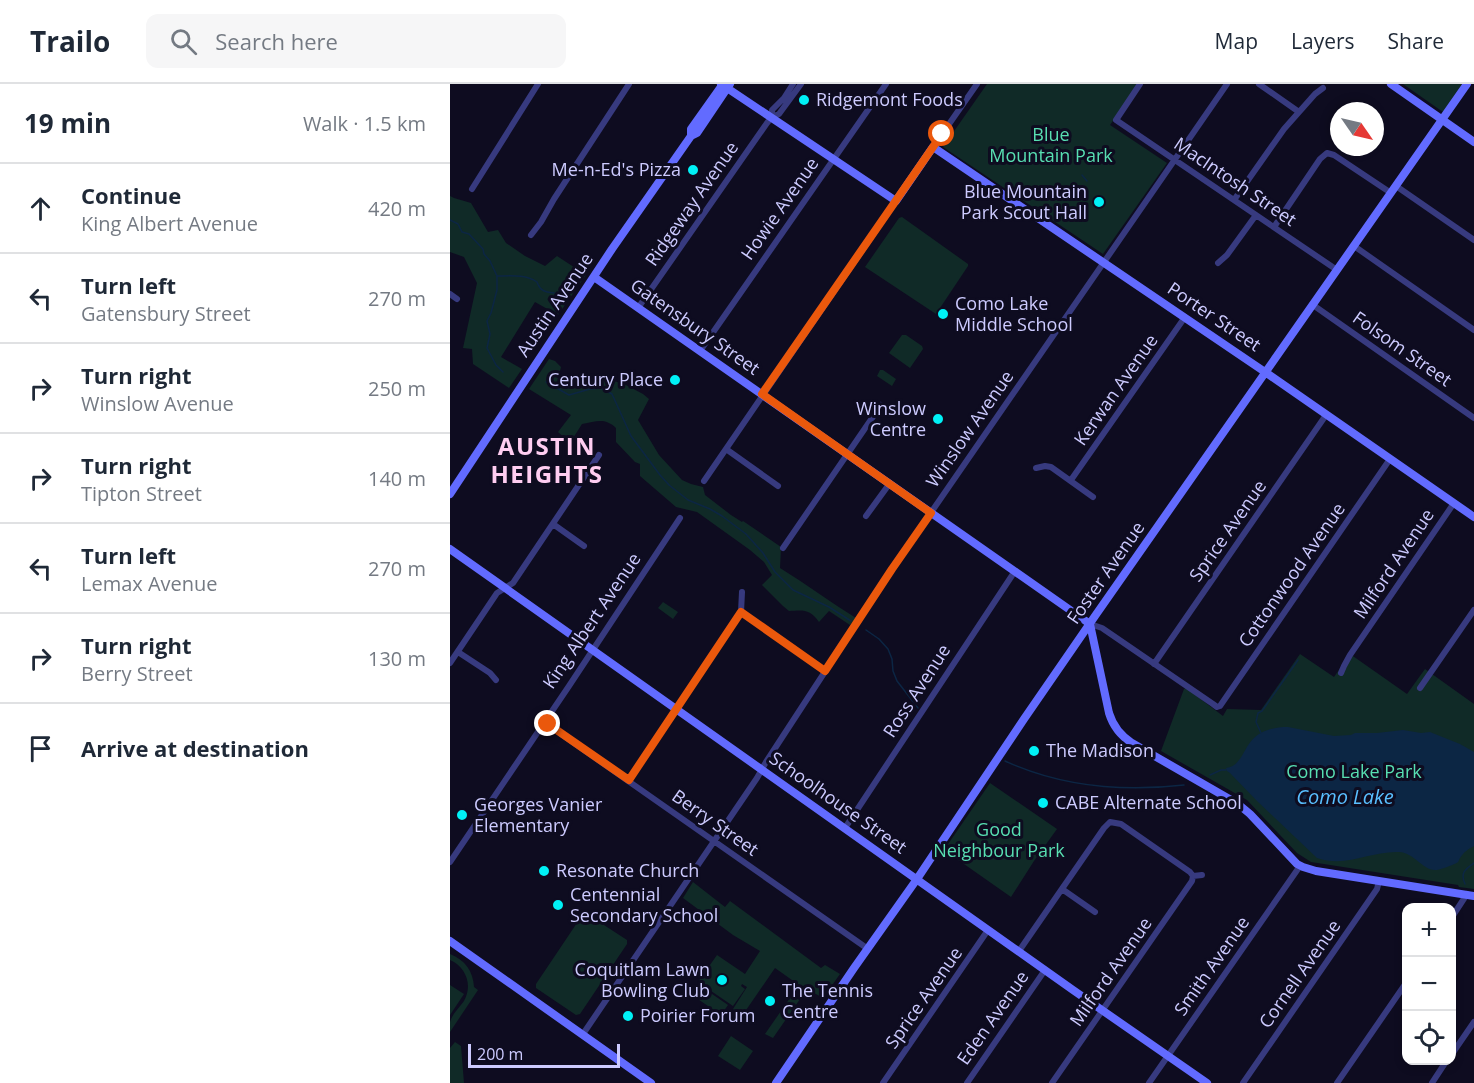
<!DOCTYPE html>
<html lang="en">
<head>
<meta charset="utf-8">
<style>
	body { margin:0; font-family:"Open Sans",sans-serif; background:#f6f6f7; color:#1f2937 }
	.controls { position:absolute; right:18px; bottom:18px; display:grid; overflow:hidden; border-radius:12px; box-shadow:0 3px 9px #0003 }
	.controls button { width:54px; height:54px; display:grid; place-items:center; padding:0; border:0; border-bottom:2px solid #e0e1e3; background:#fff; color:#1f2937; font:30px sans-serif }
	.compass { position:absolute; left:880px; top:18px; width:54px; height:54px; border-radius:50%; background:#fff; box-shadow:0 3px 9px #0003; rotate:124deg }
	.scale { position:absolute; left:18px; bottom:15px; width:152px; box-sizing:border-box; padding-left:6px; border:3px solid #cdcbff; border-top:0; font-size:16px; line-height:21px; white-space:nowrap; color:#cdcbff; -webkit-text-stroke:4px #0e0c20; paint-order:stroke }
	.stop { position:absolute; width:18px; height:18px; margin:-14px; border:4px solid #ea580c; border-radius:50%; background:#fff }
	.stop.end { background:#ea580c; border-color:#fff; box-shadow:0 2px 6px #0008 }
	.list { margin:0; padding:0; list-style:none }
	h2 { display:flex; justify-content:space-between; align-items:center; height:78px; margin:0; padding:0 24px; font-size:26px }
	h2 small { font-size:20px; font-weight:400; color:#747a83 }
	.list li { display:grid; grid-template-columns:39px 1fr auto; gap:18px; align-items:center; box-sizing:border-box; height:90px; padding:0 24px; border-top:2px solid #e0e1e3 }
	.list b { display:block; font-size:22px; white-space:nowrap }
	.list p { margin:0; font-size:20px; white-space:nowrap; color:#747a83 }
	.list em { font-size:20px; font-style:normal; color:#747a83 }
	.icon { flex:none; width:33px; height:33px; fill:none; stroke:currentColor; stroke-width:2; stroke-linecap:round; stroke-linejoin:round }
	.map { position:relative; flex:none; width:1024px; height:999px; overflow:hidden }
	header { display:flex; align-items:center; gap:36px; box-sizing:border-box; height:84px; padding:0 30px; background:#fff; border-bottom:2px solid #e0e1e3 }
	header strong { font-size:28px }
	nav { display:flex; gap:33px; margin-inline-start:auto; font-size:21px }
	.search { width:420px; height:54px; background:#f6f6f7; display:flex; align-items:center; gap:15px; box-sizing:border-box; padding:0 21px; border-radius:12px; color:#747a83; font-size:22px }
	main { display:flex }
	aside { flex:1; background:#fff }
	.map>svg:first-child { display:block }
</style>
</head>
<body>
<header>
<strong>Trailo</strong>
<div class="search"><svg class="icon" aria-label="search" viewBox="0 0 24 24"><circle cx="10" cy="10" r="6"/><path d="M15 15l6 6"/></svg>Search here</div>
<nav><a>Map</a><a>Layers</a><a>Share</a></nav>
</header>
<main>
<aside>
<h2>19 min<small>Walk · 1.5 km</small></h2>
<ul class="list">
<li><svg class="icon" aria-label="ahead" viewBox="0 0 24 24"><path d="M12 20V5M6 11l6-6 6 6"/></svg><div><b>Continue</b><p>King Albert Avenue</p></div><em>420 m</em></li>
<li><svg class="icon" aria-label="left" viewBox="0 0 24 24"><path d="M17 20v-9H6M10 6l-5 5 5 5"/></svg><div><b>Turn left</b><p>Gatensbury Street</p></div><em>270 m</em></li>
<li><svg class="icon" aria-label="right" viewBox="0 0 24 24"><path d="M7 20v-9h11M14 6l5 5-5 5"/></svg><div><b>Turn right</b><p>Winslow Avenue</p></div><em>250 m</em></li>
<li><svg class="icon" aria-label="right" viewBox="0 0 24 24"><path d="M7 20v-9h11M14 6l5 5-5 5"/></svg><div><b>Turn right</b><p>Tipton Street</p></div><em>140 m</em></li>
<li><svg class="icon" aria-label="left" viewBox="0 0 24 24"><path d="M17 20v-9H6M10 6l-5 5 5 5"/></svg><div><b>Turn left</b><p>Lemax Avenue</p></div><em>270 m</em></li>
<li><svg class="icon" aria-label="right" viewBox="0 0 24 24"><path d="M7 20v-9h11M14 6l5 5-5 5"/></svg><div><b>Turn right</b><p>Berry Street</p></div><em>130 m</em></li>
<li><svg class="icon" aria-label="arrive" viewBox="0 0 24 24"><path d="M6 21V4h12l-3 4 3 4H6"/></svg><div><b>Arrive at destination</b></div></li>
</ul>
</aside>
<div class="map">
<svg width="1024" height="999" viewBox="0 0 1024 999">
	<rect width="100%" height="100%" fill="#0e0c20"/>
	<path fill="#102a27" d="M537,0H688L660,41L717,79L653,170L493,63Z
		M953,0H1012L993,28Z
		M0,112L4,114L21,119L38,148L48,146L56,159L75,172L95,182L107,172L136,191L108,231L85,218L51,273L72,285L59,304L23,280L22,265L13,264L27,199L14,173L0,168Z
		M452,133L518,180V182L486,230L415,183L449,134Z
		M452,251H456L472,262L473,265L460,284L439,269Z
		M99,275L105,277L111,283L108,296L115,297L129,294L135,296L149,294L172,299L193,310L199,315L188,336L209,371L232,396L241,400L253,403L255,411L281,431L292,438L293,437L331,463L330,484C356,500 380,518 406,534L400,541L379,527L369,538C360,525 354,526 339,527L333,522L312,501L322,491L314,478L300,466L247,428L226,423L190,392V380L185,378L166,358V344C154,333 146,338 132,340L120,359L108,348L121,331L79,305Z
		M430,286H433L446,295L442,302L427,292Z
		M213,518L228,528L223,535L208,524Z
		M850,570L884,593L900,570L957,610L975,585L1024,620V805L1009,803L1008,801L861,778L847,769L797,716L711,667L734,605L736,604L773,632L777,625L811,626Z
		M540,699L607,745L584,777L561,813L494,766Z
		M243,798L275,823L280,817L371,884L375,881L390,890L373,914L357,905L323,954L315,950L349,901L325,884L292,932L283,925L297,903L292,900L291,902L295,905L283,922L248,898L267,871L295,890L310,867L283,851L233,814Z
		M133,830H137L177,856V860L130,930L126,931L86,904V900Z
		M0,870C15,876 23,887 24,903L28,906L0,948C0,944 0,941 0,938C2,930 10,923 14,917C23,901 16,883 0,876Z
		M0,901L14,910L0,931Z
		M249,901L278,921L271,931L242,911Z
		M281,952L303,967L290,986L268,972Z
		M5,958L11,962L14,999H0V964Z"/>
	<path fill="#0c2644" d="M838,643L884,652L901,651L905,649H927L953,646L971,649L980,648L1010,660L1024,668V762C1018,765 1014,768 1010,774C1009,775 1009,777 1008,778C1006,780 990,786 986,786C973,787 965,769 949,768C919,767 897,784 867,774L807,717L780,689L777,687L776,684C791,682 793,666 802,656C811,646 825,643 838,643Z"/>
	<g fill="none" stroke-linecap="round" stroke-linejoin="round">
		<path stroke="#0c2644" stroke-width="1.5" d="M632,91L637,97
			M0,136L8,140L12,148L19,150L33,165L34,170L40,177L47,192V206L41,229L37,237L40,250L37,264L46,281L53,288
			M47,192C60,192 75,190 87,198C90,207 95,208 104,209
			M96,298L119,311L140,305L151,304L162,310L181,352L210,391L219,401L238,416L260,425L272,432L296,450L313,469L325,488L343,506L379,523L401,537
			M416,546L429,555L438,565L442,575L443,587L447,597L468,624
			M811,649L806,638L808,629L812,627L848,576
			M555,677C612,703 673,708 734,701
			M760,691L771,686H776
			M1015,800C1010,789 1015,785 1024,779"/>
		<path stroke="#373a7f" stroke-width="6" d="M690,0L666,36L887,186
			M809,0L849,28
			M322,33V26L334,14L343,0
			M483,63L527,0
			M946,102L1024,156
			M22,105L88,0
			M784,116L834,45L865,10L873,4
			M824,143L870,75L877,69L884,71L941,109
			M81,151L91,138L104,115L179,0
			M904,162L1024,246
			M768,179L777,171L806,131
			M0,210L7,215
			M863,221L1024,334
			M188,224L317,39L322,33L329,30L351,0
			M250,267L436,0
			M276,365L328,402
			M586,384L595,382L601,383L643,413
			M621,396L735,233
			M254,397L446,117
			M416,432L440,399
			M103,440L134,462
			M333,464L431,321
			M292,508L291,528L375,587
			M640,540L652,544L763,620L767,623L770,622L940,375
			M8,568L40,589L46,596
			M0,579L47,509L63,499L149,371
			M704,580L876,331
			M891,589L894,582L900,571L1004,419
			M970,604L1024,526
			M94,638L418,865
			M179,696L291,528
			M395,744L565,487
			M0,778L119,602L230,434
			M743,792L752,791
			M612,805L645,828
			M1002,833L1017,810
			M569,867L654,744L660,738L671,740L740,788L743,792
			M133,950L307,694L316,678L442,485L777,0
			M1002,970L1024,938
			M433,999L538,846
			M517,999L595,886
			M602,999L742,797L743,792
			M699,999L850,782
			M793,999L927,805L929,797
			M887,999L956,899
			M982,999L997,976"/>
		<path stroke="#626bff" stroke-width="8" d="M271,0L446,117L483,63L815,288L1024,433
			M941,0L1024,58
			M241,52V45L273,0
			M144,193L640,540L659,629C663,642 671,652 682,659L788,720L800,730L847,780L853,783L866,787L1024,812
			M0,410L162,165L241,52L247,49L280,0
			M0,465L623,906L757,999
			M0,857L201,999
			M326,999L404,884L467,795L574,635L645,532L1017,0"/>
	</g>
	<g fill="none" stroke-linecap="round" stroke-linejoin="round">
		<path stroke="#ea580c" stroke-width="8" d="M98,640L179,696L291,528L375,587L442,485L481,429L312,310L492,50"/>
	</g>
	<g fill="#00f1f6" stroke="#0e0c20" stroke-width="2">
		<circle cx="354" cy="16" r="6"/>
		<circle cx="243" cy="86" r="6"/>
		<circle cx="649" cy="118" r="6"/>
		<circle cx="493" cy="230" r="6"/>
		<circle cx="225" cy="296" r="6"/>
		<circle cx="488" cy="335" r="6"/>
		<circle cx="584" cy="667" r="6"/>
		<circle cx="593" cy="719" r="6"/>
		<circle cx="12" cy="731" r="6"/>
		<circle cx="94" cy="787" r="6"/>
		<circle cx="108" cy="821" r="6"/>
		<circle cx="272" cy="896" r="6"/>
		<circle cx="320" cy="917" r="6"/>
		<circle cx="178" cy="932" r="6"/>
	</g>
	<g text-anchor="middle" stroke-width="6" stroke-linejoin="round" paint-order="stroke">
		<g font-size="18" fill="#cdcbff" stroke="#0e0c20" text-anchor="start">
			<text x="366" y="22">Ridgemont Foods</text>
			<text x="231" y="92" text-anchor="end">Me-n-Ed's Pizza</text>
			<text x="637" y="114" text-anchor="end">Blue Mountain<tspan x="637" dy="21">Park Scout Hall</tspan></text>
			<text x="505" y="226">Como Lake<tspan x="505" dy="21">Middle School</tspan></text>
			<text x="213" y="302" text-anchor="end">Century Place</text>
			<text x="476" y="331" text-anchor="end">Winslow<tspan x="476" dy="21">Centre</tspan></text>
			<text x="596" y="673">The Madison</text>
			<text x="605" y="725">CABE Alternate School</text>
			<text x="24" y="727">Georges Vanier<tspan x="24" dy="21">Elementary</tspan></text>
			<text x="106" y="793">Resonate Church</text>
			<text x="120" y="817">Centennial<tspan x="120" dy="21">Secondary School</tspan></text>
			<text x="260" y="892" text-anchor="end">Coquitlam Lawn<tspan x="260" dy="21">Bowling Club</tspan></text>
			<text x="332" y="913">The Tennis<tspan x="332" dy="21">Centre</tspan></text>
			<text x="190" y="938">Poirier Forum</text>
		</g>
		<g font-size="18" fill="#58dfb2" stroke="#0e0c20">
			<text x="601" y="57">Blue<tspan x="601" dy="21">Mountain Park</tspan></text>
			<text x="904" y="694">Como Lake Park</text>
			<text x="549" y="752">Good<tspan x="549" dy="21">Neighbour Park</tspan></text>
		</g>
		<g font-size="18" fill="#cdcbff" stroke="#0e0c20">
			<text transform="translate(785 98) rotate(34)" y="6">MacIntosh Street</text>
			<text transform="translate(242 120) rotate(-55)" y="6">Ridgeway Avenue</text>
			<text transform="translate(330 125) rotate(-55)" y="6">Howie Avenue</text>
			<text transform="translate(105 221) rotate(-56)" y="6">Austin Avenue</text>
			<text transform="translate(764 233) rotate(34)" y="6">Porter Street</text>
			<text transform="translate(245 243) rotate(35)" y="6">Gatensbury Street</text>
			<text transform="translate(952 265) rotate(35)" y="6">Folsom Street</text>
			<text transform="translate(666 306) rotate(-55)" y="6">Kerwan Avenue</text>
			<text transform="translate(520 345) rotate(-55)" y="6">Winslow Avenue</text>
			<text transform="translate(778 447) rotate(-55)" y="6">Sprice Avenue</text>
			<text transform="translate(944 480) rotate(-56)" y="6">Milford Avenue</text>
			<text transform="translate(656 489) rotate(-55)" y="6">Foster Avenue</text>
			<text transform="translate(842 491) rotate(-55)" y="6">Cottonwood Avenue</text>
			<text transform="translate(142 537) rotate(-56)" y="6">King Albert Avenue</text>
			<text transform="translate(467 607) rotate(-57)" y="6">Ross Avenue</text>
			<text transform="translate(388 719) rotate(35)" y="6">Schoolhouse Street</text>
			<text transform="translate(265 739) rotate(35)" y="6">Berry Street</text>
			<text transform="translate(762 882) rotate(-55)" y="6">Smith Avenue</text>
			<text transform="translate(661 888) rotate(-55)" y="6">Milford Avenue</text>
			<text transform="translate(850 890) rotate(-55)" y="6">Cornell Avenue</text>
			<text transform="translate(474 914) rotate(-55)" y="6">Sprice Avenue</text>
			<text transform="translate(543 934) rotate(-55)" y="6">Eden Avenue</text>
		</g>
		<g font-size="20" font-style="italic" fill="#59bfff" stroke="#0e0c20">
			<text x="895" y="720">Como Lake</text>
		</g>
		<g font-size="24" font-weight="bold" letter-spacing="1.5" fill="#ffcdf1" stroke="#0e0c20">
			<text x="97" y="371">AUSTIN<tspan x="97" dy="28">HEIGHTS</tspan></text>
		</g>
	</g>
</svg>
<div class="controls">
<button>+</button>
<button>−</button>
<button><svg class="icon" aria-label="locate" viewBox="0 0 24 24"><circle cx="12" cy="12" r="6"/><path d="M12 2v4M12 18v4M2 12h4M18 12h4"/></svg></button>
</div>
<svg class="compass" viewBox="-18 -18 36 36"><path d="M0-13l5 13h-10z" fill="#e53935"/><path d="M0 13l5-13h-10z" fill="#747a83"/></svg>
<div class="scale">200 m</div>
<div class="stop" style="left:492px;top:50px"></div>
<div class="stop end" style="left:98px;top:640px"></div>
</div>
</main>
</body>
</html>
